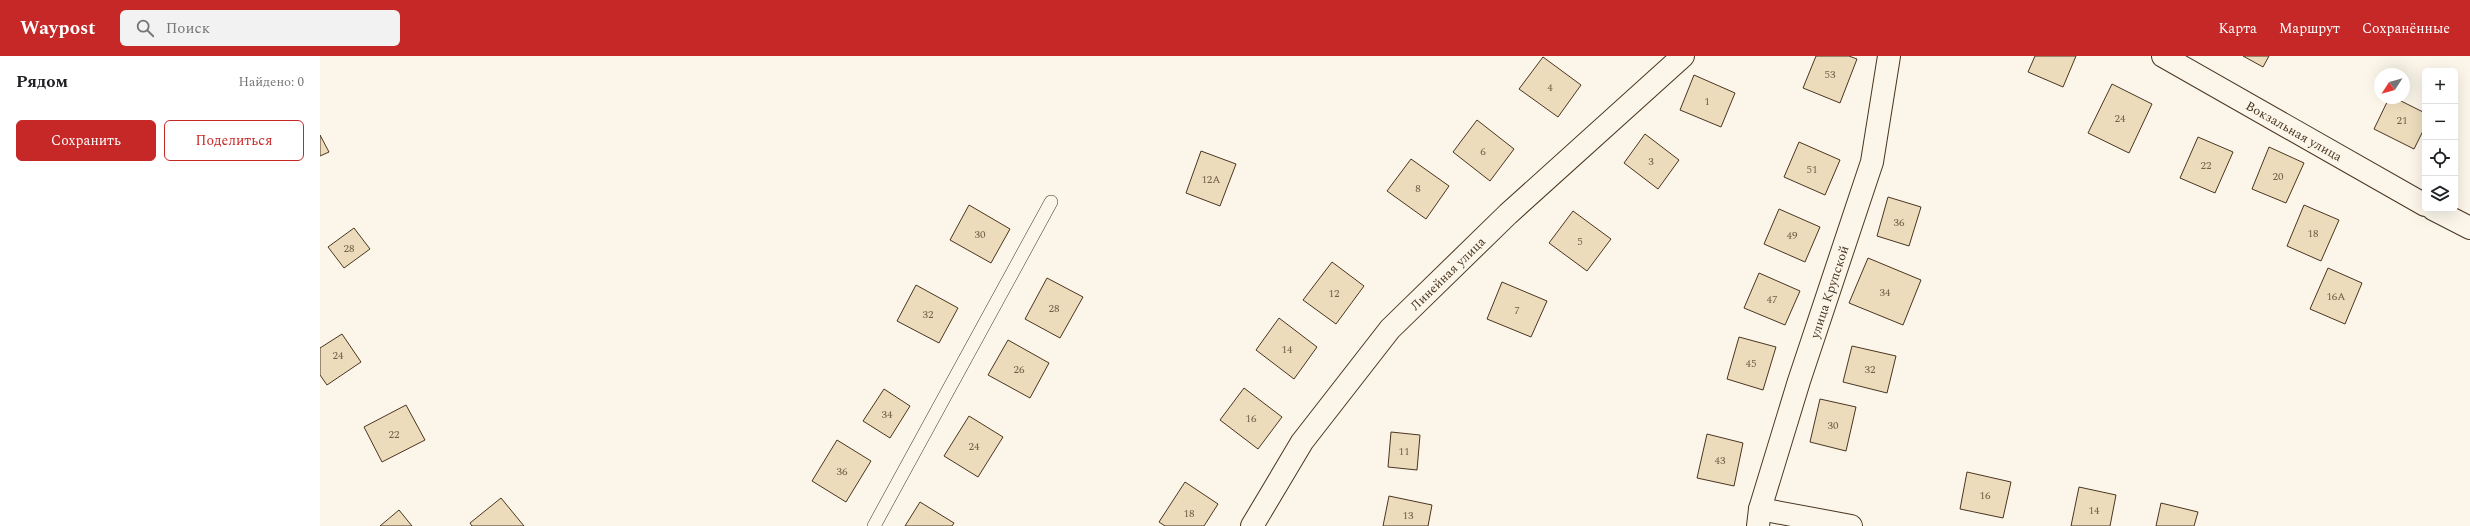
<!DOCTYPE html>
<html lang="ru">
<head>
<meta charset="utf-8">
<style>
	body { margin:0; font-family:Spectral,serif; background:#f2f2f2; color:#202124 }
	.controls { position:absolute; right:12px; top:12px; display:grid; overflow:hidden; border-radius:6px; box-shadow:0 4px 16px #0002 }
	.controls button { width:36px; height:36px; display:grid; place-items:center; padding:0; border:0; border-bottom:1px solid #e0e0e0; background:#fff; color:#202124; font:20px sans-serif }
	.compass { position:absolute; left:2054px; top:12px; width:36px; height:36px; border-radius:50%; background:#fff; box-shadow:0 4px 16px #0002; rotate:234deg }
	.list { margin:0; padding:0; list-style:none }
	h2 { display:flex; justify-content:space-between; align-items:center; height:52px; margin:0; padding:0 16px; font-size:17px }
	h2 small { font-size:13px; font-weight:400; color:#757577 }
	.actions { display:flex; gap:8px; padding:12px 16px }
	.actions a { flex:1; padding:9px 0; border:1px solid #c62828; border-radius:6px; text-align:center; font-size:14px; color:#c62828 }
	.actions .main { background:#c62828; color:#fff }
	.icon { flex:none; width:22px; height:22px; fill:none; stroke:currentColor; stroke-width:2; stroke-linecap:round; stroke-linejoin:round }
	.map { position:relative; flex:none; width:2150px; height:470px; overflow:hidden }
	header { display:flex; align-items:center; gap:24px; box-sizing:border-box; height:56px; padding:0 20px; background:#c62828; color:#fff }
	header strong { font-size:19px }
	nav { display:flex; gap:22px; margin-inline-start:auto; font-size:14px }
	.search { width:280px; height:36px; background:#f2f2f2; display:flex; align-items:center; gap:10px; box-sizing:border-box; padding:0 14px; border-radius:6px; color:#757577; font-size:15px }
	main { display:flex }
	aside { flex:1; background:#fff }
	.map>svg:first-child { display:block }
</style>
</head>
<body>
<header>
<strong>Waypost</strong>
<div class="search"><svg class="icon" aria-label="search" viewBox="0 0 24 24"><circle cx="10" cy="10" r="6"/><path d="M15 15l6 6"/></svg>Поиск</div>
<nav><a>Карта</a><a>Маршрут</a><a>Сохранённые</a></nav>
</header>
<main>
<aside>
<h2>Рядом<small>Найдено: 0</small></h2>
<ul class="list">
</ul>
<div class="actions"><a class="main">Сохранить</a><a>Поделиться</a></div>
</aside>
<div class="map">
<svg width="2150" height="470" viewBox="0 0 2150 470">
	<rect width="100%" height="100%" fill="#fbf6e9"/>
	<path fill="#ecdcbc" stroke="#4a3520" d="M1496,0H1529L1537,3L1520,47L1483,32Z
		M1715,0H1756L1743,31L1708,16Z
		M1923,0H1949L1943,11Z
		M1223,1L1261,29L1238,61L1199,33Z
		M1374,19L1415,37L1401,71L1360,54Z
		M1792,28L1832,48L1809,97L1768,77Z
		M2069,42H2075L2105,57V71L2094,93L2054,73Z
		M1157,64L1194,93L1170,125L1133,96Z
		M1325,78L1359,104L1338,133L1304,107Z
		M0,79L9,96L0,100Z
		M1878,81L1913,96L1895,137L1860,122Z
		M1479,86L1520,104L1505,139L1464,121Z
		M1949,91L1984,107L1966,147L1932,133Z
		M881,95L916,108L900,150L866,137Z
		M1091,103L1129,130L1106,163L1067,135Z
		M1568,141L1601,151L1589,190L1557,180Z
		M649,149L690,173L671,207L630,184Z
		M1984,149L2019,164L2001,205L1967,190Z
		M1459,153L1500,171L1485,206L1444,188Z
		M1253,155L1291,183L1267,215L1229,187Z
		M34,172L50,193L24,212L8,191Z
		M1548,202L1601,224L1583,269L1529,247Z
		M1012,206L1044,230L1016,268L983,244Z
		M2008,212L2042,227L2025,268L1990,253Z
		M1439,217L1480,235L1465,269L1424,252Z
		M727,222L763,241L740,282L705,263Z
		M1182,226L1227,245L1211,281L1167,263Z
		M596,229L638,252L619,287L577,265Z
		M959,262L997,291L974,323L936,294Z
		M22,278L41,306L7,329L0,319V292Z
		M1419,281L1456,291L1443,334L1407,323Z
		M688,284L729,307L710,342L668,319Z
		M1532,290L1576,300L1567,337L1523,326Z
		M924,332L962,361L938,393L900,364Z
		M564,333L590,350L570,382L543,365Z
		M1500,343L1536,351L1526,395L1490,386Z
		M86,349L105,384L62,406L44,371Z
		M649,360L683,381L658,421L624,400Z
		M1071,376L1100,379L1097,414L1068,411Z
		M1387,378L1423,387L1414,430L1377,422Z
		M517,384L551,405L526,446L492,425Z
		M1647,416L1691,426L1683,462L1640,453Z
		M865,426L898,448L884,470H845L839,466Z
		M1759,431L1796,439L1790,470H1751Z
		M1069,440L1112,449L1108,470H1063Z
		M181,442L204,470H152L150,467Z
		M600,446L634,467L632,470H585Z
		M1841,447L1878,456L1874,470H1836Z
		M79,454L92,470H60Z"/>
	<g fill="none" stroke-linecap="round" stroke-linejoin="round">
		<g stroke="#4a3520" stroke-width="14">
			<path id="lane" d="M554,470L731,146"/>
		</g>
		<g stroke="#4a3520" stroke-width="24">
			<g id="street">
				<path id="s1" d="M1843,0L2105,149"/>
				<path d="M2113,153L2150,172"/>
				<path d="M1440,453L1531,470"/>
				<path id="s2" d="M932,470L982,386L1070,273L1188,158L1363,0"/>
				<path id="s3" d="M1438,470L1440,453L1479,325L1552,106L1569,0"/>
			</g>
		</g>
		<use href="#lane" stroke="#fbf6e9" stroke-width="13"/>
		<use href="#street" stroke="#fbf6e9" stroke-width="22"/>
	</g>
	<g text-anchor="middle" stroke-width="3" stroke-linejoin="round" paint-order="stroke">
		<g font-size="11" fill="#725f47">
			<text x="1510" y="22">53</text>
			<text x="1230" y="35">4</text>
			<text x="1387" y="49">1</text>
			<text x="1800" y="66">24</text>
			<text x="2082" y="68">21</text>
			<text x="1163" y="99">6</text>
			<text x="1331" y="109">3</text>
			<text x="1886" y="113">22</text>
			<text x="1492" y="117">51</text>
			<text x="1958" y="124">20</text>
			<text x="891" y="127">12А</text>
			<text x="1098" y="136">8</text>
			<text x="1579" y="170">36</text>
			<text x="1993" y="181">18</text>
			<text x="660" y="182">30</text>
			<text x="1472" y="183">49</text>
			<text x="1260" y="189">5</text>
			<text x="29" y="196">28</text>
			<text x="1565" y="240">34</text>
			<text x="1014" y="241">12</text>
			<text x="2016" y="244">16А</text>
			<text x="1452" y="247">47</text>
			<text x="734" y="256">28</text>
			<text x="1197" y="258">7</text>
			<text x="608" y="262">32</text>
			<text x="967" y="297">14</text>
			<text x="18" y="303">24</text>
			<text x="1431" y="311">45</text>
			<text x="699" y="317">26</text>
			<text x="1550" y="317">32</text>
			<text x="567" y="362">34</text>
			<text x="931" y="366">16</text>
			<text x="1513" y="373">30</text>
			<text x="74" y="382">22</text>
			<text x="654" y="394">24</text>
			<text x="1084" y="399">11</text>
			<text x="1400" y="408">43</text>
			<text x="522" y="419">36</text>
			<text x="1665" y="443">16</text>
			<text x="1774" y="458">14</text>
			<text x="869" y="461">18</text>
			<text x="1088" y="463">13</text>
		</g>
		<g font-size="13" fill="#4a3520" stroke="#fbf6e9">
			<text dy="5" stroke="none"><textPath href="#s1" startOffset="151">Вокзальная улица</textPath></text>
			<text dy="5" stroke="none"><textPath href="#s2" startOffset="321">Линейная улица</textPath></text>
			<text dy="5" stroke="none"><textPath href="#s3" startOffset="245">улица Крупской</textPath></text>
		</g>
	</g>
</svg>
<div class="controls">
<button>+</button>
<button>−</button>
<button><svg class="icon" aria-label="locate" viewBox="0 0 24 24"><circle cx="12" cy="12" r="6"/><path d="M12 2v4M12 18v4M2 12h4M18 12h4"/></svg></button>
<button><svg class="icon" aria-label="layers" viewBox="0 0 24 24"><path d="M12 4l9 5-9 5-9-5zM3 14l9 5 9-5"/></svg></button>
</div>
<svg class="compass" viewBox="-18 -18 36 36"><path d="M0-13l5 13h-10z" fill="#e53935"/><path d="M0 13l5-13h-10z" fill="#757577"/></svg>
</div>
</main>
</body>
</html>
